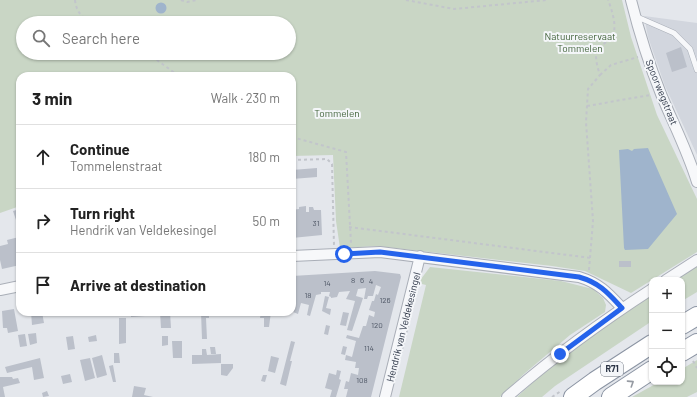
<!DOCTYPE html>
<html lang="en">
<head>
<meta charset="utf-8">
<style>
	body { margin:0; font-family:Barlow,sans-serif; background:#f2f2f2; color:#222 }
	.controls { position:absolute; right:12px; bottom:12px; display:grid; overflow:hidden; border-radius:8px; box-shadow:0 1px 3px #0004 }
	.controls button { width:36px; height:36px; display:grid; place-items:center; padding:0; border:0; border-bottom:1px solid #e0e0e0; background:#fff; color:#222; font:20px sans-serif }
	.stop { position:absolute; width:12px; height:12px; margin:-9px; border:3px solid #2563eb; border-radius:50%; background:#fff }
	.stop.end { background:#2563eb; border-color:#fff; box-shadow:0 1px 4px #0008 }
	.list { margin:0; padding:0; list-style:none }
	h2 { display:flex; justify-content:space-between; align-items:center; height:52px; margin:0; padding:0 16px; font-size:17px }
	h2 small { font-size:13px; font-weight:400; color:#767676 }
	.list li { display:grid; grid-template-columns:26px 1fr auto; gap:12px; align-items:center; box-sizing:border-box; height:64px; padding:0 16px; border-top:1px solid #e0e0e0 }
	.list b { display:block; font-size:15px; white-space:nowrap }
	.list p { margin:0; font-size:13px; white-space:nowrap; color:#767676 }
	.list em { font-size:13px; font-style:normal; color:#767676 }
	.icon { flex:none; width:22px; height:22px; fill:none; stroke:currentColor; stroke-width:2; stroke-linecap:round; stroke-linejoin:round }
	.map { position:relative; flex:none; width:697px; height:397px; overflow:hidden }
	.search { position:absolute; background:#fff; box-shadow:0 1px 3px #0004; left:16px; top:16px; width:280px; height:44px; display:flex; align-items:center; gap:10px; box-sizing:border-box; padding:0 14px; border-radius:22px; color:#767676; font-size:15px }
	.panel { position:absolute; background:#fff; box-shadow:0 1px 3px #0004; left:16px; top:72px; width:280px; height:244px; border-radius:12px }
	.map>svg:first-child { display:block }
</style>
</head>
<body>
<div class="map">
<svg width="697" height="397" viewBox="0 0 697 397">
	<rect width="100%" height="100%" fill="#e4e7ec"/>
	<path fill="#d2d6de" d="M644,16L697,23V155L665,86L648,37Z"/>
	<path fill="#c9d6c5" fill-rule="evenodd" d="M0,0H622L631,37L657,115L697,199V252L631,293L585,271L552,266L377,246L340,248L336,221L333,155L292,156V76H20V206L0,213ZM23,23H289V53H23Z
		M697,266V292L682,301V280H675Z
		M430,267L561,281L593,289L603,298L606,305L605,312L570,335L524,374L500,397H399L426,285L418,283Z
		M652,295V321L555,386L542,397H517C558,358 604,326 652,295Z
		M697,360V392L687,397H632L659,382H682V369Z"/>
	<path fill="#9fb4cc" d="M155.5 8a5.5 5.5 0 1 1 11 0a5.5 5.5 0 1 1-11 0Z
		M648,148L677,214L648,249L625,250L624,248L619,150L628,149L632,151L634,149Z"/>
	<path fill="#bbc0ca" d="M681,47L687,67L672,72L666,53Z
		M317,168V177L292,179V170Z
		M306,206V212H309V207H313L314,210H321L322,235L292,238V210L299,209V207Z
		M20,209V219L16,220L13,211Z
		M19,237L20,243V265L2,269L0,260V246L8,244L7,240Z
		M619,261H631V267H619Z
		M375,271L400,274L401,277L371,397H346L348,389H344L346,381L349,382L351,373L358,375L359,368H355L356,362L345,360L346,355L352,357L356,341L346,338L347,335L359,338L363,326H366L369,315L374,317L375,312L369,310L372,301H374L376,294L378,295L381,287L376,285L373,296H368L367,299H364L366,288L358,289L356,296L363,298L352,331L347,330L355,301L346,299L350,291L339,292L337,297L331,298V297L329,296L330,292H321V294L316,295L310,316L307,315L309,305L301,303L298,314L293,312L294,311L292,310V276Z
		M325,296L329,297L326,308L331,309L330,315L322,311Z
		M14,309L18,331L8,333L7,328H3L2,311Z
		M31,312H42L44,323L32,325Z
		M71,312H82L83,314L71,316Z
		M131,312H145V316L131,317Z
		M160,312H170L171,328H161Z
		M201,312H209V318H206L207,339H202Z
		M261,312H271L269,327H264V318H260Z
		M343,312L349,313L346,326L340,325Z
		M119,318H126V343L119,344Z
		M326,325L330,326L328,335L324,334Z
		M36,333L37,343L30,345L28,334Z
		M25,334L27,346L20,347L18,335Z
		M96,335L97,341L89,342L88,337Z
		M73,336L75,349L68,350L66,337Z
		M162,336H168V345L162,346Z
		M172,341H182V358H173Z
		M291,341L295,342L290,361H292L286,386L280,384Z
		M343,346L347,347L345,355L341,354Z
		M210,347H215L216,354H211Z
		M202,349H206L207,355L221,354V363L192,364V355H202Z
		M114,353H119L120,363H114Z
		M102,355L107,375L97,378L92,358Z
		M271,356L279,358L275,373L268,371Z
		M40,358L44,378L34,380L32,367L7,373L5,367Z
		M90,358L95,378L85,381L80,360Z
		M221,364H233V368L227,376L221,375Z
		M113,365L116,382H113L109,366Z
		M337,370L341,371L339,379L341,380L336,397H330L332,390L325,388L329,373L336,375Z
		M70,374L72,382L63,384L61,376Z
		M263,375H267L265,382L261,381Z
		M0,377H12L13,379L18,378L20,383L3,387L5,397H0Z
		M134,386L146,388L144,395L153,397H132Z
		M47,391L49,396L43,397L42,393Z"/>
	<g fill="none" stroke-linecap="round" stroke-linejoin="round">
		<g stroke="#a9aeb7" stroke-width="6">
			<path id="lane" d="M635,16L674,33L690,49L697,70"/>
		</g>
		<g stroke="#a9aeb7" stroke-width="12">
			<path id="street" d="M631,0C639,32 649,64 661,94C673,123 688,152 697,182
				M292,256L380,252L579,277C599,283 608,293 622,308
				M666,280L697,260
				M0,290L20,286
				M385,397L420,256
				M507,397C553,357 601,322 652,289"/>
		</g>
		<g stroke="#8b94a3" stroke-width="20">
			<path id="highway" d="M682,325L697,316
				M682,352L697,343
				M573,397L595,381L652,344
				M611,397L652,370"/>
		</g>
		<path stroke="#c2c5cb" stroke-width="2" stroke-dasharray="3 3" stroke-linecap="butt" d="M75,0C76,11 82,18 91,23
			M181,0L187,2L197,0
			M406,0L454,9L547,0
			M147,53L179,76
			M600,75L611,65L638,57
			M587,106L650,95
			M292,137L346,152L351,243
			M292,160L327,159L332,164L334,245
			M349,227L591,258
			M589,270L593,221L586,122L588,89L600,75C598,69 596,62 596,56C597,44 612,42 614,31C616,23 611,7 608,0
			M693,361L697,368
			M552,397L561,391"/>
		<use href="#lane" stroke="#f7f8fa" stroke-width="5"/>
		<use href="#street" stroke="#f7f8fa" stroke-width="10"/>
		<use href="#highway" stroke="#fff" stroke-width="18"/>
	</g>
	<defs><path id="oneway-chevron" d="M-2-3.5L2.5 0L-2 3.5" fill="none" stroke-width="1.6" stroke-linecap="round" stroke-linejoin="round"/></defs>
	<use stroke="#959aa2" href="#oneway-chevron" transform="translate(631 383) rotate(-33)"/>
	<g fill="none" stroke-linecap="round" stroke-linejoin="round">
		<path stroke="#2563eb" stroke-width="5" d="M344,254L380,252L579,277C600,283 608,293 622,308L560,354"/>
	</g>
	<g text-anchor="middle" stroke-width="4" stroke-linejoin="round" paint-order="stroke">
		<g font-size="8" fill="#4f5766">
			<text x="316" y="226">31</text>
			<text x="353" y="283">8</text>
			<text x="362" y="283">6</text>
			<text x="371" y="284">4</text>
			<text x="327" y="286">14</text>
			<text x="308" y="298">18</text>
			<text x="385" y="303">126</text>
			<text x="377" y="328">120</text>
			<text x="369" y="351">114</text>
			<text x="362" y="383">108</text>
		</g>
		<rect fill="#f4f6f9" stroke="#676e7b" stroke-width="1" x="601" y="362" width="22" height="14" rx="3"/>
		<g font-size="9" font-weight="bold" fill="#2b3445">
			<text x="612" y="372">R71</text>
		</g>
		<g font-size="10" fill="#3f6138" stroke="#f4f6f9">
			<text x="580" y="40">Natuurreservaat<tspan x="580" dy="12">Tommelen</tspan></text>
			<text x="337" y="117">Tommelen</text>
		</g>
		<g font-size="10" fill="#2b3445" stroke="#f4f6f9">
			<text transform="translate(662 92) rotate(68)" y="4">Spoorwegstraat</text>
			<text transform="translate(403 327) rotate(-76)" y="4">Hendrik van Veldekesingel</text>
		</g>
	</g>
</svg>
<div class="controls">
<button>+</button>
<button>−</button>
<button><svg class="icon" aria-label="locate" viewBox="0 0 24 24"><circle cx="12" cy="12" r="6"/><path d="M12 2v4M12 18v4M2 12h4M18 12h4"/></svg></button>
</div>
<div class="stop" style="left:344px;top:254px"></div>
<div class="stop end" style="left:560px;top:354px"></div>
<div class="search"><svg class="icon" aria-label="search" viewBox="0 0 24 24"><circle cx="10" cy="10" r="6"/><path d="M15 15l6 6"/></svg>Search here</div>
<section class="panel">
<h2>3 min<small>Walk · 230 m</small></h2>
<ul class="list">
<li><svg class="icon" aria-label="ahead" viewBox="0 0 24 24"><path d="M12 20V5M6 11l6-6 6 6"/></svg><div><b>Continue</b><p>Tommelenstraat</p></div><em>180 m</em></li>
<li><svg class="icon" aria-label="right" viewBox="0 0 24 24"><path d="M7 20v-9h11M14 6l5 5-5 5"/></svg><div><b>Turn right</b><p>Hendrik van Veldekesingel</p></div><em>50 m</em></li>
<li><svg class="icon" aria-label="arrive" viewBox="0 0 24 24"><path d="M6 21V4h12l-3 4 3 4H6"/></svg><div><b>Arrive at destination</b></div></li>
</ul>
</section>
</div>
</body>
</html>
